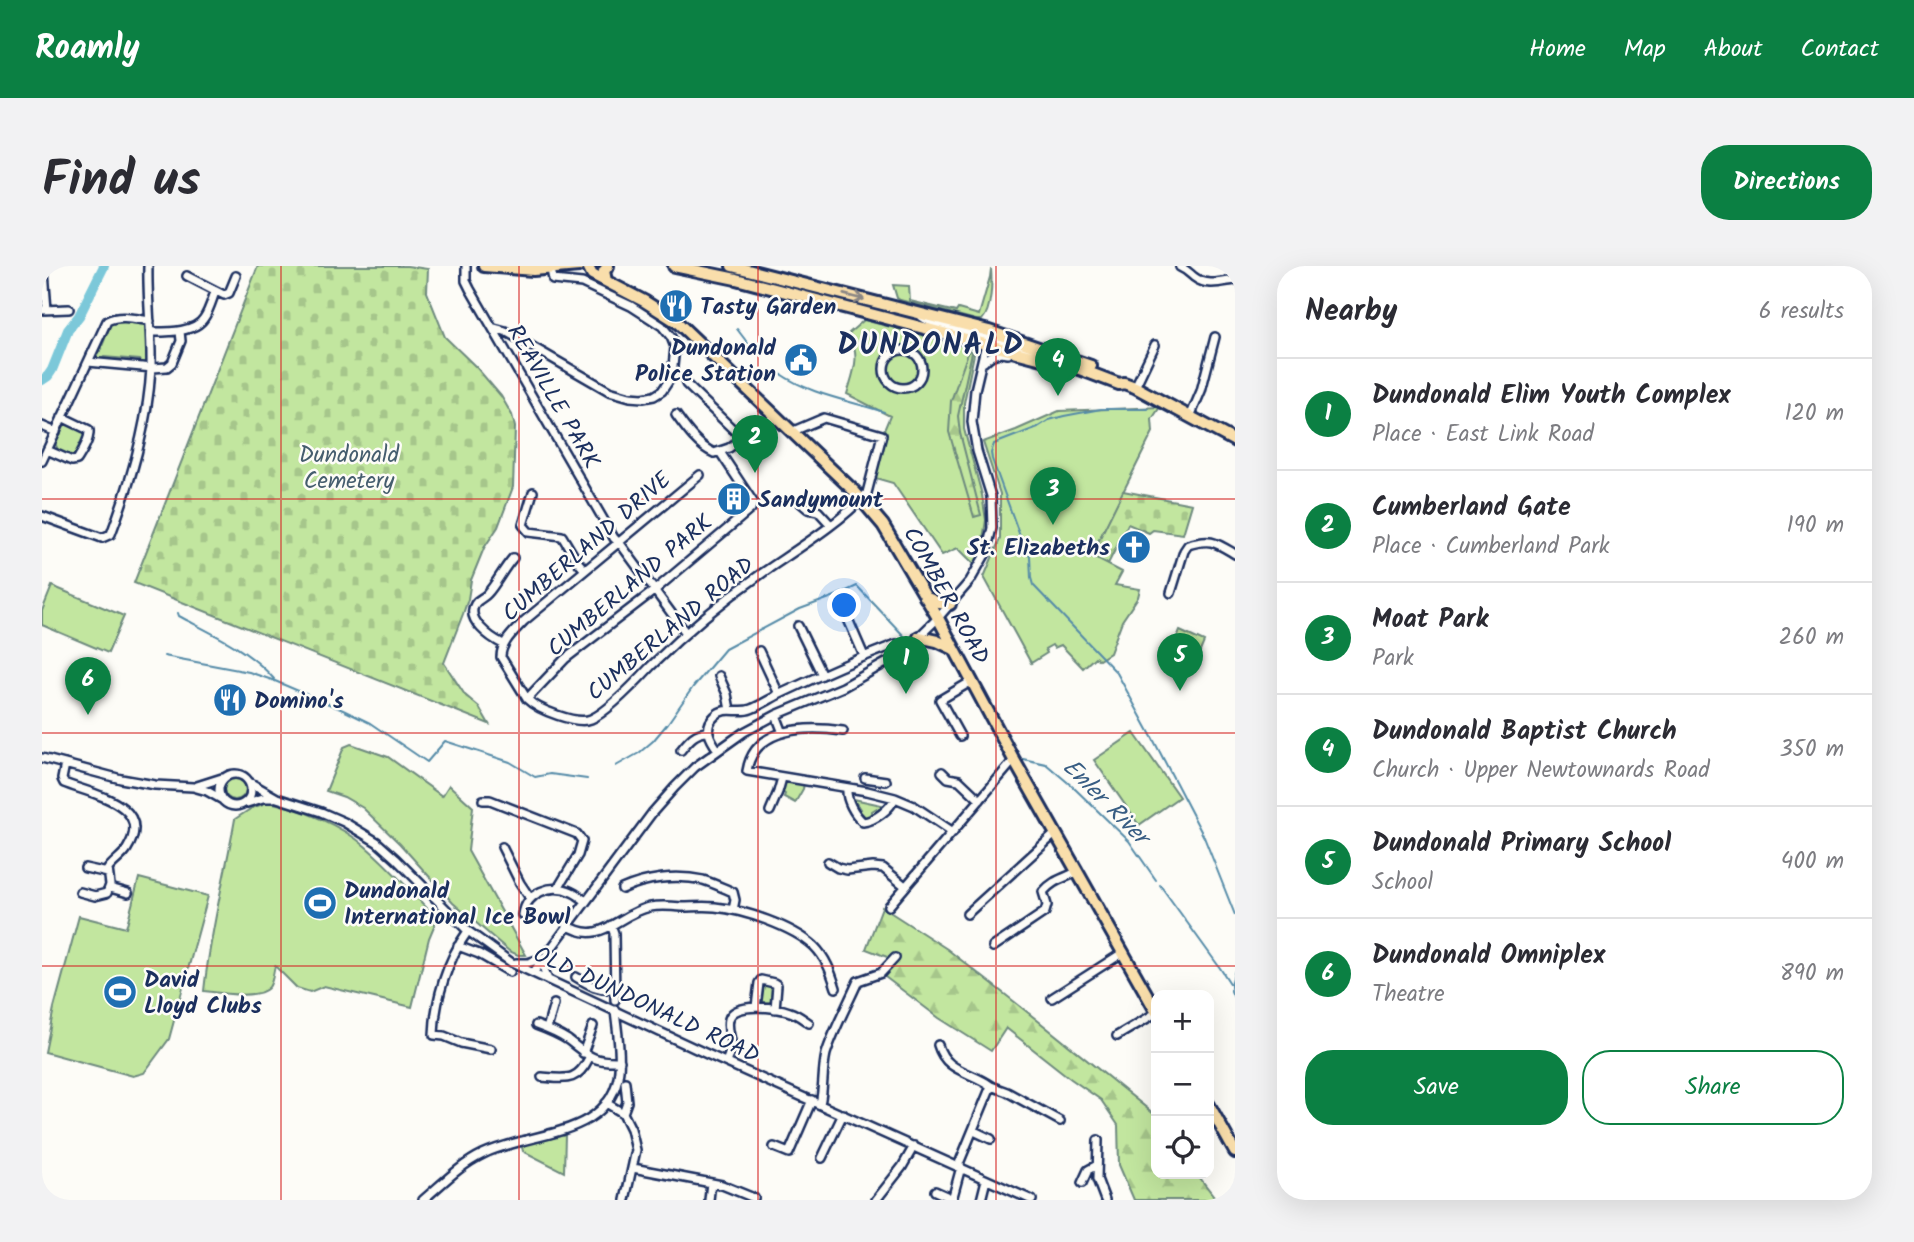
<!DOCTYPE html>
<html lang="en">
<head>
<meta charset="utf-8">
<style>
	body { margin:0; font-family:Kalam,sans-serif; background:#f2f2f3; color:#2b2b33 }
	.controls { position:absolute; right:21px; bottom:21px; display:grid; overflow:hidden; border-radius:14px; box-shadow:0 7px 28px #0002 }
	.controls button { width:63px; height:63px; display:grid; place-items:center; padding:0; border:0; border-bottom:2px solid #e1e1e2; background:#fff; color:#2b2b33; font:35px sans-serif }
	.you { position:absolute; left:803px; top:340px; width:24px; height:24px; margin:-18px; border:5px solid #fff; border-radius:50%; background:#1a73e8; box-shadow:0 0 0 10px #1a73e833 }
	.badge { display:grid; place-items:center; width:46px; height:46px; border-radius:50%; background:#0b8043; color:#fff; font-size:23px; font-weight:700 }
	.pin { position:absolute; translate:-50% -58px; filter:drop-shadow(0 2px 4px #0008) }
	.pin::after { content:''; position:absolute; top:37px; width:24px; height:21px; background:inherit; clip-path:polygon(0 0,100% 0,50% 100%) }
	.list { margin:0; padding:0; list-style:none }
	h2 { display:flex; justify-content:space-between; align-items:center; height:91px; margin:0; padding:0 28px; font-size:30px }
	h2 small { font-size:23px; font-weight:400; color:#7c7c81 }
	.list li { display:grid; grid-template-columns:46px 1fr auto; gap:21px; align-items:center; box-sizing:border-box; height:112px; padding:0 28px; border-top:2px solid #e1e1e2 }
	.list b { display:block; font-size:26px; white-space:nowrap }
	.list p { margin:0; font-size:23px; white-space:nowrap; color:#7c7c81 }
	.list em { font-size:23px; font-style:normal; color:#7c7c81 }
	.actions { display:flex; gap:14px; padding:21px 28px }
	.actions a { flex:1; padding:16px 0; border:2px solid #0b8043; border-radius:28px; text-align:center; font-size:24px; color:#0b8043 }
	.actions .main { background:#0b8043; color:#fff }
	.icon { flex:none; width:38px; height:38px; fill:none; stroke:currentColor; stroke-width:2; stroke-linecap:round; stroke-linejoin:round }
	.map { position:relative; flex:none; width:1193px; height:934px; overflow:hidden; border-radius:28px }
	header { display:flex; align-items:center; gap:42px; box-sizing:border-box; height:98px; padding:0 35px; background:#0b8043; color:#fff }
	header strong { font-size:33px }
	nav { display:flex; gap:38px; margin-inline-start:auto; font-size:24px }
	.intro { display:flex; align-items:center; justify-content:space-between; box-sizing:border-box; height:168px; padding:0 42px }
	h1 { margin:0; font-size:49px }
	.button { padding:18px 32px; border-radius:28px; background:#0b8043; color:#fff; font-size:24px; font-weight:700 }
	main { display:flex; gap:42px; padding:0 42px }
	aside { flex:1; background:#fff; border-radius:28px; box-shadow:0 7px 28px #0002 }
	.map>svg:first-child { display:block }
</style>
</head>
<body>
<header>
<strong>Roamly</strong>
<nav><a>Home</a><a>Map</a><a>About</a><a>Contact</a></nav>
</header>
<div class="intro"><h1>Find us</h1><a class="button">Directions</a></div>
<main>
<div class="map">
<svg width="1193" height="934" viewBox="0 0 1193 934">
	<defs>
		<pattern id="forest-firs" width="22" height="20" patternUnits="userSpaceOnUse" patternTransform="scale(1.75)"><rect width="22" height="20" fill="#c2e69f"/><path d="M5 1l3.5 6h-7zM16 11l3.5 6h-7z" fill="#a6c68b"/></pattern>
		<pattern id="cemetery-stones" width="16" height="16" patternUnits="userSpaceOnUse" patternTransform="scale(1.75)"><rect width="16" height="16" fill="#c2e69f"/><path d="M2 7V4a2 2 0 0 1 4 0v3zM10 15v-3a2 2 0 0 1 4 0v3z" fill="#a6c68b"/></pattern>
	</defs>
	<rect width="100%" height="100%" fill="#fdfcf7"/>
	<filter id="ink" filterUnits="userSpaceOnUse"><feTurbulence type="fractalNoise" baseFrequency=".0143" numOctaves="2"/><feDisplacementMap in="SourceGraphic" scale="14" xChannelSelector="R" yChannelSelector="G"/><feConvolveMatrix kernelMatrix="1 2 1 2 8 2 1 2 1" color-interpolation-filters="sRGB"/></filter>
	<g filter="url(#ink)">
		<path fill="#c2e69f" stroke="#6e8a7e" stroke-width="2" d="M949,3C950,15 950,44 940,54H934L858,34L855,32L851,19L867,20L868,35L914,46L916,43L937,49L948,11Z
			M70,54L101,56L106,61L105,96L100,99L98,94L62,91L59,94L52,92L51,88L58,85L67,63L66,58Z
			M822,54L923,80L928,86L927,100L930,86L932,88L922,137V163L940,229L944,254L940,280L934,300L916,282L900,289L851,217L830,211L840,169L848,150L805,128C812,104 819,91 807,67Z
			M1118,141L1110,153L1111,166L1049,290L1080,306L1073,319L1098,323L1096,331L1080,355L1068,387L1057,394L1053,391L1041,402L1019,379L1012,382L1010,379L1003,383L1005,387L989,397L942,311L958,273V228L941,176L974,164L1017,145Z
			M26,156L42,164L43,167L33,188L30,190L16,184L13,177L22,159Z
			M10,320L82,350L66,387L0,359V345Z
			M1138,365L1162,376L1152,400L1128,389Z
			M1092,467L1137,531L1097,559L1052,494Z
			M309,478L346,491L400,530L407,519L431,541L426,585L484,689H476L467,685L411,637L358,578L321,542L302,531L284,525L302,481Z
			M182 523a11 11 0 1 1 22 0a11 11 0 1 1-22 0Z
			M743,515L762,518L761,523L753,537L742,531L743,528L739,525Z
			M807,532L844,540L838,544L835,542L830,545V549L822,553L818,551L816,546L819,543L815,537H811Z
			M226,536C256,541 300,560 323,580C349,602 372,629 395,653L387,672L370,741L282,720L268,726L255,722L233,700C231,706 231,716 227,721C217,734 177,727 162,725C168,667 183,610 193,553L210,542Z
			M97,612L166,630L127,773L102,807L91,810L3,786L12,742L37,650L84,662Z
			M723,718L732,721L731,734L728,737L719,736V720Z
			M523,869L522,906L481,885L480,881L483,878Z"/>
		<path fill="url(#forest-firs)" stroke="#6e8a7e" stroke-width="2" d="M927,84L930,86L916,150L918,167L939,249L932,251L907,166L909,135Z
			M840,641L905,683L974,737L1112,848L1114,852V908H1155L1175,934L1193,919V934H1092L1077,899L1076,859L1059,834L1029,813L964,762L949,785L897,752L839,708L853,694L824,683Z"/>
		<path fill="url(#cemetery-stones)" stroke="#6e8a7e" stroke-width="2" d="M216,0H365L386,3L385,26L403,71L435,102L459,130L470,149L473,161L471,221L456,261L442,282L429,314L426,333L421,348L402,397L423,429L437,441L447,458L92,317Z
			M1081,225L1150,238L1141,268L1111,264L1107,267L1086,258L1066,298L1049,290Z"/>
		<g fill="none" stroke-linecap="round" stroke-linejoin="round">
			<path stroke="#558ba8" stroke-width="2" d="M695,63L714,88
				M737,107C769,129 806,134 842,146
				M1106,143H1059L1022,150L1007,154L996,161L952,178L949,187L950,193L979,273L988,290L989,312L991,319L1075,407L1110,471L1162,571L1193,649
				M136,347L137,350C171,368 206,383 232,413
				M122,390L207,406L233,415L301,444L328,457L385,496L403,475L468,496L493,511L508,508L545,513
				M981,493L1004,498L1031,521L1087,575L1114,614
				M574,500L597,487L611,475L626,457L651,421L683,383L758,343L796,329L815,320L862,370
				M1118,619L1178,702L1189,719V725L1193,734
				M1189,719L1193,704"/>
			<path stroke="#7bc8d9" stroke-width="10" d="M0,114L6,110L10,104L26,64L37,50L62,0"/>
			<g stroke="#1b2f5e" stroke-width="12">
				<path id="minor" d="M4,0L2,6L5,44
					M424,0V15L428,23L572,272L580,280L644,367
					M1138,1C1145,4 1147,7 1152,11C1165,21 1179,16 1193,14
					M145,10L182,29L187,27L194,10
					M1,44L27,43
					M880,51C898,64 928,60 945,75
					M452,62L463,65L567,125L588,131L601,132L612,130L620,125L630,110L633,81L629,71L620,60L589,40L540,17L511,14L509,3
					M109,66C124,66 153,67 162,52C167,45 170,34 173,26
					M946,69L950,73L987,84
					M842 103a19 19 0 1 1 38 0a19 19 0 1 1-38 0Z
					M46,96L111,102L125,101L130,97L139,75L138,65
					M942,96C949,88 956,86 966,88
					M644,118L700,172
					M1093,121L1113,79
					M634,149C644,163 656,180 672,187L687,182L700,172L717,164L733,150
					M1148,151L1159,125L1173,71
					M0,160L14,166
					M5,184L30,195L35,194C40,186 48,174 47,164L20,151
					M0,195L65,55C78,48 94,53 108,55
					M658,209L482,355C473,365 459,376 459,391L485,433L523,393L613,324L709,243L711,236L678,186
					M491,226L481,259L487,266L520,270L535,295L542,303
					M759,237L766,243L776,245L788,258
					M0,250L60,272L69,268C89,215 106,159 109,102C110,68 105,34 106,0
					M1129,327L1142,285L1146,279C1169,272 1173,276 1193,288
					M799,337L822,390
					M756,360L780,409
					M461,378C449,372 423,354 433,338C436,333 442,332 445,328C455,317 461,303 471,292
					M717,385L737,428
					M677,410L685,428L688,444
					M485,433C496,444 535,459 549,453C566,446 596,414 609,400C643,366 680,335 719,308C752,285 800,256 825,227L840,169L782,152L749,166
					M734,449L741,467
					M801,465C766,460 712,460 705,505L825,525L853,532L872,540L911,566
					M918,470L898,434L930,415
					M639,484C647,474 653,466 666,466
					M676,484C668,473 661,461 673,450C683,439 697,448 709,443C719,439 728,433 738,428C776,410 815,393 854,378
					M0,492L79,513L113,519L151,521L165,525L179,533
					M23,498L20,513L22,517C49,528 113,538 85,583C80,591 72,595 66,603L68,619L65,627L53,630L38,626
					M900,506L906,512L917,514L938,534
					M177 524a16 16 0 1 1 32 0a16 16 0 1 1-32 0Z
					M823,512L844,515
					M207,516L235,532L279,546L302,556L335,576L354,593L426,665L470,697L665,788L990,934
					M155,520L180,512
					M805,522C804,534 812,548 821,556C833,555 848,543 853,532
					M441,534H448L535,568L540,575L536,589L516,622
					M205,537L221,532H231
					M728,545L736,526L740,512
					M460,581L478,617L488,632
					M786,596L796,602L805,604L831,601L841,602L863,620
					M43,602L66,607
					M68,622L86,627
					M580,623C604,612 634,608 661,614C671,617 681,622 691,626L693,634L691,644
					M847,640L972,494
					M925,648L1014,567
					M481,649C484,626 510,617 530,626C535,628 539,632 544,635
					M525,659C559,681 575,648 608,641C618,639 630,640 640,641C651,641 662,640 673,641C702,644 750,660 772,680C784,692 789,706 794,722
					M569,659L572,667L573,734
					M426,665C405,694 393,734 392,769L402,770L419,777L449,783
					M416,680L437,688L468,706
					M951,681L1003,646L1005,639L1001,626C1012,613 1022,613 1036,605
					M474,697H486L501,692L502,703L506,714
					M491,707L610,547L633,521L653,501L702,466L734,449L801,421L858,389L896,352L928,315L944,287L950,262L949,230L935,185L930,156L933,124L947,65
					M534,711C547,719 557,725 573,723
					M1010,732L1082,686
					M714,741L717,717L719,714L732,717L735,719L733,743
					M494,759C505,763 517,768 526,774C547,790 550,796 578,795
					M505,763L512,738
					M1075,770L1114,747
					M896,779C904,806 928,805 949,820
					M541,787L551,760
					M684,796C687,789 690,783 689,775C688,768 685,761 687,753C692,736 735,741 748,746C755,748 761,753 767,757
					M500,811C525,813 535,816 547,792
					M564,837L581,847L589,863L594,884L583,934
					M778,838C782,821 780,805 784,788C791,765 806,738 816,715L839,707L853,692
					M581,847L585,836L583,816
					M932,865L949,873
					M1056,874L1055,913L1063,934
					M732,881L747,887L770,834
					M780,892L801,848
					M916,900L949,820L965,826L1018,855
					M591,902L680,919L712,932
					M1040,917L1046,904L1055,899
					M893,925L911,933
					M381,934C400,918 418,899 441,888C488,865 571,872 577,804C579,784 575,764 573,744
					M667,934L669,917
					M834,934L860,901L872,880
					M910,934L919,901
					M939,934L944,914"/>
			</g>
			<g stroke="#1b2f5e" stroke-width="16">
				<path id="highway" d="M442,0L491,4L537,0
					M546,0L550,8L602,35L635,56L812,225L841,259L896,352L972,494L1114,745
					M632,0L694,13L1035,102L1077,118L1082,117L1093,121L1193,175
					M690,0L947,65L1049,100
					M564,15L562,5L566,0
					M883,331L897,337L908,338
					M877,371L895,375L912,383
					M1167,839L1193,886"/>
			</g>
			<use href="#minor" stroke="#fdfcf7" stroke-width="7"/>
			<use href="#highway" stroke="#f9deab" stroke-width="10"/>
		</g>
		<defs><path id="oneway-shaft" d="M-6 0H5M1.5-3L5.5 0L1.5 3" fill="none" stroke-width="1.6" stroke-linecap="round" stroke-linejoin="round" transform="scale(1.75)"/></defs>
		<use stroke="#8a8684" href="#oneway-shaft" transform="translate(812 31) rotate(14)"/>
	</g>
	<path fill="none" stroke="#d62828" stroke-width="2" stroke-opacity="0.55" d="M239,0V934M477,0V934M716,0V934M954,0V934M0,233H1193M0,467H1193M0,700H1193"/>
	<defs>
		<g id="restaurant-disc" transform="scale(1.75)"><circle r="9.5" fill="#1f6fb2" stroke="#fdfcf7"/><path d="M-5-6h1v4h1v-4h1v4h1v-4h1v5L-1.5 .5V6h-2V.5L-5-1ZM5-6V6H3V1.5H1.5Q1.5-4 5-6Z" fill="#fff"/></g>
		<g id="civic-disc" transform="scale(1.75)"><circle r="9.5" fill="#1f6fb2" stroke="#fdfcf7"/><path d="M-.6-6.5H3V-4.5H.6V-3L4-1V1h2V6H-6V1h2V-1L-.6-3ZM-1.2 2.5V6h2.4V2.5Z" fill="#fff"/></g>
		<g id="building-disc" transform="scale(1.75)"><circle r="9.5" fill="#1f6fb2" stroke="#fdfcf7"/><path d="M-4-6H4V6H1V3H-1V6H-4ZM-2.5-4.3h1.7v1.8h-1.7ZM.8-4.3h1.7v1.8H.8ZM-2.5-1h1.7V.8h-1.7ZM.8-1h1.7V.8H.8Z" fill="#fff"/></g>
		<g id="church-disc" transform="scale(1.75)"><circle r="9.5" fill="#1f6fb2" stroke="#fdfcf7"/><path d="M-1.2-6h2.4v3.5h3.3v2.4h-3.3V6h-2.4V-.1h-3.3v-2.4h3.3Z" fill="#fff"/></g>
		<g id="stadium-disc" transform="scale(1.75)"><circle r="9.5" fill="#1f6fb2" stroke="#fdfcf7"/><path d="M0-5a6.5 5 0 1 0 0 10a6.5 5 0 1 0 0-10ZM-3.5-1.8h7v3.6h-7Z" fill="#fff"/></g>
	</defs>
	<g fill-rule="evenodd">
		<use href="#restaurant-disc" x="634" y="40"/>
		<use href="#civic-disc" x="759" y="94"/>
		<use href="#building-disc" x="692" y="233"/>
		<use href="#church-disc" x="1092" y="281"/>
		<use href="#restaurant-disc" x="188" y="434"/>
		<use href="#stadium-disc" x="278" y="637"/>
		<use href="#stadium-disc" x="78" y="726"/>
	</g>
	<g text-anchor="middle" stroke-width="5" stroke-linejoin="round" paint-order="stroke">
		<g font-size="23" font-weight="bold" fill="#1b2f5e" stroke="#fdfcf7" text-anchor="start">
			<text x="658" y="48">Tasty Garden</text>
			<text x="734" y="89" text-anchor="end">Dundonald<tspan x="734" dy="26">Police Station</tspan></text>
			<text x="716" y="241">Sandymount</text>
			<text x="1068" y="289" text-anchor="end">St. Elizabeths</text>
			<text x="212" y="442">Domino's</text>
			<text x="302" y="632">Dundonald<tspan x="302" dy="26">International Ice Bowl</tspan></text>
			<text x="102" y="721">David<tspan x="102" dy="26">Lloyd Clubs</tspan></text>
		</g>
		<g font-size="23" fill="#1b2f5e" stroke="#fdfcf7">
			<text transform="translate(512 130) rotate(60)" y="8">REAVILLE PARK</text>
			<text transform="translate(544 280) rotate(-41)" y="8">CUMBERLAND DRIVE</text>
			<text transform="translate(587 319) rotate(-40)" y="8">CUMBERLAND PARK</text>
			<text transform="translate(905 329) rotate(61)" y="8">COMBER ROAD</text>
			<text transform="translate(628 362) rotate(-40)" y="8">CUMBERLAND ROAD</text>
			<text transform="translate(605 738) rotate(25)" y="8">OLD DUNDONALD ROAD</text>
		</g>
		<g font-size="23" fill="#455d6e" stroke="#fdfcf7">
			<text x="307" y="196">Dundonald<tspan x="307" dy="26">Cemetery</tspan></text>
		</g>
		<g font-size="24" font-style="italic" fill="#385d83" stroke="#fdfcf7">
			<text transform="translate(1064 535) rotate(45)" y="8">Enler River</text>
		</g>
		<g font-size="30" font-weight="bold" letter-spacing="2" fill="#1b2f5e" stroke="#fdfcf7">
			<text x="889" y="88">DUNDONALD</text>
		</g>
	</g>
</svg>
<div class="controls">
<button>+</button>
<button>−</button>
<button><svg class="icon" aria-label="locate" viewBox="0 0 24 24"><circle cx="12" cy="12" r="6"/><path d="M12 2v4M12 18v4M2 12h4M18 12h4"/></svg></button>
</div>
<div class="you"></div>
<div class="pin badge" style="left:864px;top:428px">1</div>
<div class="pin badge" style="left:713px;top:207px">2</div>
<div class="pin badge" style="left:1011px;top:259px">3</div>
<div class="pin badge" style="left:1016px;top:130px">4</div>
<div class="pin badge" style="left:1138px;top:425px">5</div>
<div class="pin badge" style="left:46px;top:449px">6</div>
</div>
<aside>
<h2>Nearby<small>6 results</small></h2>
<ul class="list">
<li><span class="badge">1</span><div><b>Dundonald Elim Youth Complex</b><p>Place · East Link Road</p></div><em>120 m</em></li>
<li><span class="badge">2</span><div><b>Cumberland Gate</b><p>Place · Cumberland Park</p></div><em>190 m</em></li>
<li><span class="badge">3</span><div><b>Moat Park</b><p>Park</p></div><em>260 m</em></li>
<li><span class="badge">4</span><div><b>Dundonald Baptist Church</b><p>Church · Upper Newtownards Road</p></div><em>350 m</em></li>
<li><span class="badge">5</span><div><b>Dundonald Primary School</b><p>School</p></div><em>400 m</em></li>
<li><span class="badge">6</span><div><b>Dundonald Omniplex</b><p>Theatre</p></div><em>890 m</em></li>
</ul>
<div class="actions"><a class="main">Save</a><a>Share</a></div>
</aside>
</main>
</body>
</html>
